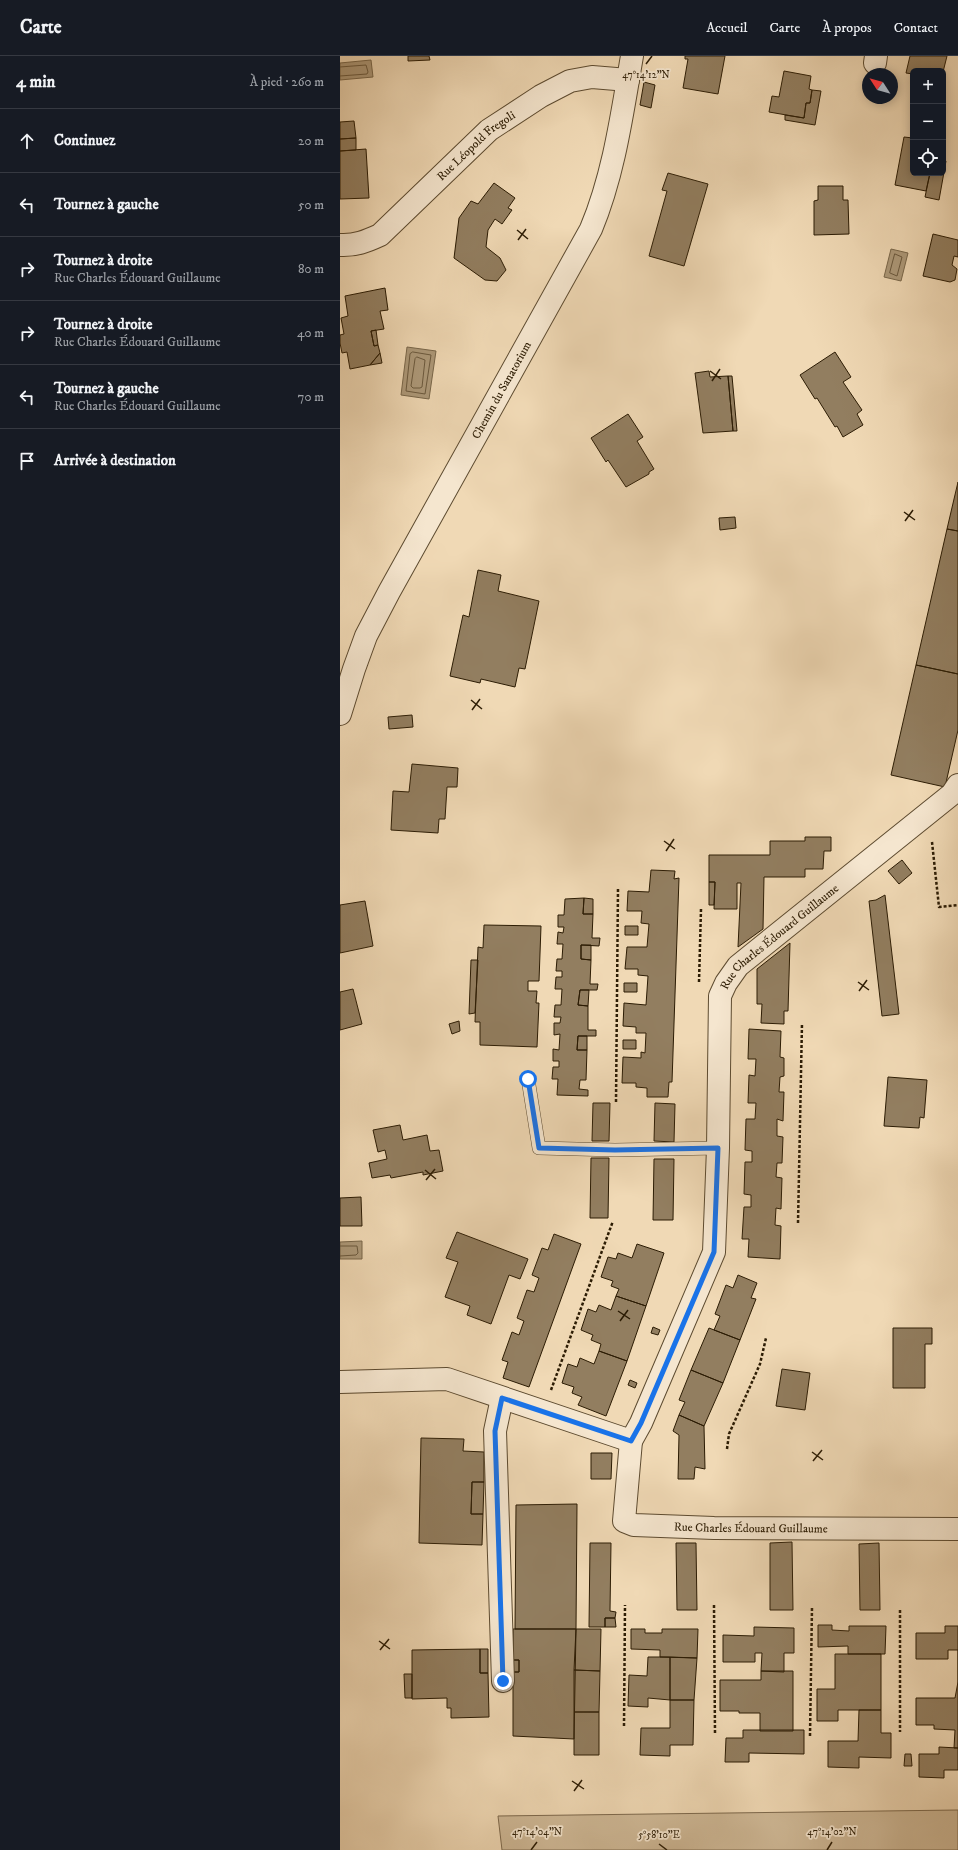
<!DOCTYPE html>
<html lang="fr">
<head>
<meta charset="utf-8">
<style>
	body { margin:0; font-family:"IM FELL DW Pica",serif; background:#242831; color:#f1f3f6 }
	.controls { position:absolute; right:12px; top:12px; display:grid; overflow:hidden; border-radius:6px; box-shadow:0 2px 10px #0003 }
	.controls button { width:36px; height:36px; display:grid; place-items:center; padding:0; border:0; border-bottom:1px solid #363941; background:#171b24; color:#f1f3f6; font:20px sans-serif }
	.compass { position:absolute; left:522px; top:12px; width:36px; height:36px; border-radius:50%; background:#171b24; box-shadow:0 2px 10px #0003; rotate:306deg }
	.stop { position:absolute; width:12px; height:12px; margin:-9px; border:3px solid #1a73e8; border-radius:50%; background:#fff }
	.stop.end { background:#1a73e8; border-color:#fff; box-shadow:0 1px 4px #0008 }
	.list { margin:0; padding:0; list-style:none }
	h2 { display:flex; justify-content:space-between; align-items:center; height:52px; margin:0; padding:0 16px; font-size:17px }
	h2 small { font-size:13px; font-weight:400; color:#9ea1a6 }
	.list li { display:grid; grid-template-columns:26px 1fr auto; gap:12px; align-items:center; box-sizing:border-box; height:64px; padding:0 16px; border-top:1px solid #363941 }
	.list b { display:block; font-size:15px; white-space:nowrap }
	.list p { margin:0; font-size:13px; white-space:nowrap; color:#9ea1a6 }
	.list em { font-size:13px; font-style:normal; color:#9ea1a6 }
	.icon { flex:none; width:22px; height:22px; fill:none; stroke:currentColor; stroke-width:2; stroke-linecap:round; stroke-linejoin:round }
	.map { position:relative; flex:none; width:618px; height:1794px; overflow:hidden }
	header { display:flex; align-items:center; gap:24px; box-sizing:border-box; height:56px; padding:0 20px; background:#171b24; border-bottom:1px solid #363941 }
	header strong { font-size:19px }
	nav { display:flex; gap:22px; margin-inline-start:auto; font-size:14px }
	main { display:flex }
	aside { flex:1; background:#171b24 }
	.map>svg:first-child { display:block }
</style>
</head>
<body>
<header>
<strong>Carte</strong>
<nav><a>Accueil</a><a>Carte</a><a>À propos</a><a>Contact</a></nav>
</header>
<main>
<aside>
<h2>4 min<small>À pied · 260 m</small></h2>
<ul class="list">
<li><svg class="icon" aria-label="ahead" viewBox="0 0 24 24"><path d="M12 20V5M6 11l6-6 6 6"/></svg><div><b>Continuez</b></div><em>20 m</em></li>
<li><svg class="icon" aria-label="left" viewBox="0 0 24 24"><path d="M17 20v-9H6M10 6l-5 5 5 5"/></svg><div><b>Tournez à gauche</b></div><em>50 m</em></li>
<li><svg class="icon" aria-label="right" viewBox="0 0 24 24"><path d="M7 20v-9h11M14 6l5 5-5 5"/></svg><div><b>Tournez à droite</b><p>Rue Charles Édouard Guillaume</p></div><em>80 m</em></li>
<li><svg class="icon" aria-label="right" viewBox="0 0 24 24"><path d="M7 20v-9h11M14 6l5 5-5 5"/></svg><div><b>Tournez à droite</b><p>Rue Charles Édouard Guillaume</p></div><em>40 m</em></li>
<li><svg class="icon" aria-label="left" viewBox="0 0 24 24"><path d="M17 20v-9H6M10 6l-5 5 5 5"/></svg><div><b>Tournez à gauche</b><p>Rue Charles Édouard Guillaume</p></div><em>70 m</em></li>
<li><svg class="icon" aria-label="arrive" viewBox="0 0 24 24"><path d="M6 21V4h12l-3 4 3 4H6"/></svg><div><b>Arrivée à destination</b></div></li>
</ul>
</aside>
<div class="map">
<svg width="618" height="1794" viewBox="0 0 618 1794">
	<rect width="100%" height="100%" fill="#f0d9b5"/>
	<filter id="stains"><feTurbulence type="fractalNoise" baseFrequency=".005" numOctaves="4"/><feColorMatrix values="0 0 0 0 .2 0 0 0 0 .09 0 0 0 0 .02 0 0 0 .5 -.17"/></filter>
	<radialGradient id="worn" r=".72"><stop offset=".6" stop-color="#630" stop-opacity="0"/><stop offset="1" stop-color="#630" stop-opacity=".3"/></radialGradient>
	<path fill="#cfb997" stroke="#7e6a4e" d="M618,1754V1794H162L158,1760Z"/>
	<path fill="#ad9979" stroke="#79674a" d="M31,4L33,21L0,24V7Z
		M551,193L568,197L561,225L544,221Z
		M67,291L96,295L89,343L61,339Z
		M22,1185V1203H0V1186Z"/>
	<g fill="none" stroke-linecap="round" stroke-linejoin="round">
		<path stroke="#6c5a3e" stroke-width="1" d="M0,11L26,9L28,16L27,18L0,20
			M555,198L562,201L557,220L550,217Z
			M73,296L91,299L85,338L66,335L70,298Z
			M77,301L85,304L82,331L80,332H73L71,330L75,303Z
			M0,1190H17L18,1197L16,1199L0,1200"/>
	</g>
	<path fill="#927e60" stroke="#2c1c04" d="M68,0H89L90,4L68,5Z
		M345,0H385L378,38L343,32L348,3H345Z
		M570,0H607L603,16V15H573V18L566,17Z
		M444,15L471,20L469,33L472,34L470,47H466L464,62L429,56L432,40L439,41Z
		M304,26L315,29L311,52L300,49Z
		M472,34L481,35L475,69L445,64V59L464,62L466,47H470Z
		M14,65L16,82L0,83V66Z
		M564,81L573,82V117H590L586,135L555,129Z
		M16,82V94L0,95V83Z
		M26,93L29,142L0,143V95Z
		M603,104L606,105L599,144L585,141L590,117H603Z
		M328,117L368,128L344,210L309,200L327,135L322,134Z
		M154,127L175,142L168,152L172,154L162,168L155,163L148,174L146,191L160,202L166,214L157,225L145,224L114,202L119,162L131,145L138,148Z
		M478,130H503V144H508L509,178L474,179V145L478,144Z
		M593,178L618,184V201L614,200L612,209L617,213L615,224L610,226L583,220Z
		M45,232L48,254L40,255L44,273L31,275L34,290L38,289L40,297L30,309L10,313L7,296L2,297L0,287V279L4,278L1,262L8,260L5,240Z
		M36,274L38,289L34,290L31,275Z
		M495,296L511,321L503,326L522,354L517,358L523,369L503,381L497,370L495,371L477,342L475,343L460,319Z
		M40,297L42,307L30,309Z
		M369,315L370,321L388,320L393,375L363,377L355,317Z
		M388,320H392L397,375H393Z
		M288,358L303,381L297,385L314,413L309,416V418L286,431L268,404L266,406L251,382Z
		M618,426V475L607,473Z
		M395,461L396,472L380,474L379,462Z
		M607,473L618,475V618L576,609Z
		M138,514L161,519L158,535L199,545L185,613L179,612L175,631L141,623L140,627L110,620L123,559L129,561Z
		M576,609L618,618V674L605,731L551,719Z
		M72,659L73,671L49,673L48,661Z
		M72,708L118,712L117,731H107L105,763H99L98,777L51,774L53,735L69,736Z
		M465,781H491V795H484L483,813H465V821H424L423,873L398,891L401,827H397V853H374L375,826H369V799H430V785H465Z
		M562,804L572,817L559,828L548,815Z
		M311,814L335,815L334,823L339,822L332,1026H329L328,1041H307V1032L296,1031V1027H282L283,1001L301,1002V996L305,997L306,977H296V971L283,970L284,947L306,949L308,920L298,919V913H285L287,891H307L309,868L301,867L302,855H287L288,835L309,836Z
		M369,826H375L374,849H369Z
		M545,839L559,958L542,960L529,845L536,844Z
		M244,842L243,858H253L252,882H260L259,890L241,889V903L251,904L250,928H258L257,934H240L238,949L248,950V974H256V980H238L237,994H247L246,1024H240L239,1033L248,1034V1040L217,1039L218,1023H212L213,1011H219V1005H213V993L219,994L220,978L214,979V967H220L221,961H214L215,949H221L222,933H215L216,921H222V915H216L217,903H222L223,888H217L218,876L223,877L224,871H218V859H224L225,843Z
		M244,842L253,843V858H243Z
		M25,845L33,890L0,897V849Z
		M144,869L201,870L199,925H188V935H197L196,947H199L197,991L140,989V966H135L138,891L143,892Z
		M285,870H298V879H285Z
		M450,887L448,955H444V968L421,967L422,948H417V913Z
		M241,889H251V904L241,903Z
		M131,904H138L135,957L129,958Z
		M284,927H297V936H284Z
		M13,933L22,968L0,974V936Z
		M240,934H249L248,950L238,949Z
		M119,965L120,975L112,978L109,968Z
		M409,973L441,975L440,1001L444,1002V1020L440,1021L439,1036H444L443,1065L437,1063V1080L443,1081L442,1107H437L436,1121L442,1122L441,1153L436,1152L435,1169L441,1170L440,1203L408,1201L409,1183H402L404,1151H411V1139L404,1138L405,1106H412V1095L405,1094L406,1063H415L416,1047H408L409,1019L415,1020L416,1003H408Z
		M238,980H247V994H237Z
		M283,984H296V993H283Z
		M548,1021L587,1024L584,1062L580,1061L579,1072L544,1070Z
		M253,1047H270L269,1085H252Z
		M315,1047L335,1048L334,1086L314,1085Z
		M60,1069L63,1084L87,1079L90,1095L99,1094L103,1115L83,1119V1116L51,1122L50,1119L32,1122L29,1107L47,1103L45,1094L38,1096L33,1074Z
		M251,1102H269L268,1162H250Z
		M314,1103H334L333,1164H313Z
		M21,1141L22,1170H0V1142Z
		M117,1176L188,1203L180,1223L169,1219L151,1268L127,1259L130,1250L105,1241L118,1206L106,1202Z
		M214,1178L241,1188L189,1331L163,1322L168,1306L162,1304L172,1276L179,1279L184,1265L177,1262L187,1234L194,1236L199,1222L192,1219L202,1192L208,1194Z
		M297,1188L324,1197L306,1250L276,1240L279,1233L271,1230L273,1225L261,1221L268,1201L276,1203L278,1197L292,1202Z
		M398,1219L417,1227L411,1242L416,1243L400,1284L374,1274L380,1260L375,1258L386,1229L393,1232Z
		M276,1240L306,1250L287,1305L259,1295L261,1288L251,1284L253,1279L241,1274L248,1253L256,1256L259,1249L271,1254Z
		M313,1271L320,1274L318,1279L311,1277Z
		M369,1272L400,1284L383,1327L351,1314Z
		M553,1272H592V1288H585V1332H553Z
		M259,1295L287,1305L266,1360L238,1349L242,1341L232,1337L234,1331L222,1327L228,1308L237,1311L240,1302L254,1308Z
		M442,1313L470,1317L465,1354L436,1350Z
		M351,1314L383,1327L364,1370L339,1359L345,1346L339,1344Z
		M290,1324L297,1327L295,1332L288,1329Z
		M339,1359L364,1370L365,1413L355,1411L354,1423H338L339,1379L333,1375Z
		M81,1382L124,1383L123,1395L144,1396V1426H132L131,1458H143L142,1489L79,1487Z
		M251,1397H272L271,1423H251Z
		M132,1426H144L143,1458H131Z
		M237,1448L236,1573H175L176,1449Z
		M452,1486L453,1554H430V1487Z
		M250,1487H271L270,1555L276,1556L275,1562H265V1571H249Z
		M336,1487H356L357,1554H337Z
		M539,1487L540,1554H520L519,1488Z
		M265,1562H275L276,1571H265Z
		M478,1569H492V1574L509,1575V1570H546L545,1598H508V1590L478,1591Z
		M605,1570H618V1626V1594H608V1603H576V1577H605Z
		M414,1571L454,1572V1597H444V1616L421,1615L422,1597H415V1606H383V1579L414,1580Z
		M173,1573H236L234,1683L173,1680V1616H179V1604H173Z
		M236,1573H261L260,1615L234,1614Z
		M291,1573H305V1577H322V1573H358L357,1602L320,1601V1594L291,1593Z
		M140,1593V1617H148L149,1661L111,1662V1652H107V1642L72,1643V1594Z
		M140,1593H148V1617H140Z
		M495,1598H541V1654H498V1665H477V1633H495Z
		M308,1601H330V1644L308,1642V1651L288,1650L289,1619L307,1620Z
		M330,1601L357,1602L354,1644H330Z
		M173,1604H179V1616H173Z
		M234,1614L260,1615L259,1656H234Z
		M421,1615H453V1675H420V1657H399V1655H380V1624H421Z
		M64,1618H72V1642H65Z
		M618,1626V1692H614L615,1674L594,1673V1669H576V1642H615Z
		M330,1644H354L353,1689H330V1700L300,1699L301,1672H330Z
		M519,1654H541V1677H551V1702L519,1701V1712L488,1711V1685H518Z
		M234,1656H259V1699H234Z
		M403,1674H464V1698L409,1697V1706H385L386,1682H403Z
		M599,1691L618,1692V1714H604V1722L579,1721V1698H599Z
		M565,1698H571L572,1710H564Z"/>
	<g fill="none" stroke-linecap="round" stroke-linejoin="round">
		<g stroke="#5d4b30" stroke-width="14">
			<path id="service" d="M188,1023L199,1092L275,1094L378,1092"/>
		</g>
		<g stroke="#5d4b30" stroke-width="24">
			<g id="minor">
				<path d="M535,7L536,0"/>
				<path id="s1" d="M0,189C15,190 27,185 40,179L149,74L201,40L230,25L252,21L288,24"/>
				<path id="s2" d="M0,658L14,613L26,580L49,536L251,173C274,118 282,58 292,0"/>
				<path id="s3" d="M0,1326L107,1323L291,1385L301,1367L374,1196L378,1092L380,940L386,927L398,910L612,738L618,729"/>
				<path d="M162,1342L155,1375L163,1625"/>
				<path id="s4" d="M291,1385L284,1465L294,1469L374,1472L618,1473"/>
			</g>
		</g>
		<path stroke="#2c1c04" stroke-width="2.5" stroke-dasharray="3 2" stroke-linecap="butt" d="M592,786L599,851L618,849
			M359,926L361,853
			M276,1046L278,832
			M458,1167L462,967
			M211,1334L273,1165
			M387,1393L389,1378L420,1308L426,1282
			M374,1549L375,1677
			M560,1554V1676
			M284,1670L285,1549
			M470,1680L472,1551"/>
		<use href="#service" stroke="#f5e6cf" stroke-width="13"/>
		<use href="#minor" stroke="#f5e6cf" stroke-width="22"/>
	</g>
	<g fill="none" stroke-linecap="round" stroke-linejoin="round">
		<path stroke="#1a73e8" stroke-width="5" d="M163,1625L155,1375L162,1342L291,1385L301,1367L374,1196L378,1092L275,1094L199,1092L188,1023"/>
	</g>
	<path fill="none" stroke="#2c1c04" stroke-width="1.5" d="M306,8L312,0M177,174L188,183M178,184L186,173M370,315L381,323M372,325L380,313M564,456L575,464M565,465L573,454M131,644L142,653M132,654L140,643M324,785L335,793M326,795L334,783M518,926L529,934M519,935L527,924M85,1114L96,1123M86,1124L95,1113M278,1255L290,1263M280,1265L288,1254M472,1396L483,1404M473,1405L482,1394M39,1585L50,1593M40,1594L49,1583M232,1725L244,1733M234,1735L242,1724M319,1788L327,1794M191,1794L197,1786M487,1794L492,1786"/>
	<g text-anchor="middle" stroke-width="3.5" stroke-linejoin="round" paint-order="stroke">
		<g font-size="12" fill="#2c1c04" stroke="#f5e6cf">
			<text dy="4" stroke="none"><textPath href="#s1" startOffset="173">Rue Léopold Fregoli</textPath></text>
			<text dy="4" stroke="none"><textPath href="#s2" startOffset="363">Chemin du Sanatorium</textPath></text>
			<text dy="4" stroke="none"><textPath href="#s3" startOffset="849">Rue Charles Édouard Guillaume</textPath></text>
			<text dy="4" stroke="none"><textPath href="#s4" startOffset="208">Rue Charles Édouard Guillaume</textPath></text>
		</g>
	</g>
	<g font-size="10" text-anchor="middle" fill="#2c1c04" stroke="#f5e6cf" stroke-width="3.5" stroke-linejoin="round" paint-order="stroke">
		<text x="306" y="22">47°14'12"N</text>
		<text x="197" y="1779">47°14'04"N</text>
		<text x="492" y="1779">47°14'02"N</text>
		<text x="319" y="1782">5°58'10"E</text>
	</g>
	<rect width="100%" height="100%" filter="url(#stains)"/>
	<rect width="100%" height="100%" fill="url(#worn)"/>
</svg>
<div class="controls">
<button>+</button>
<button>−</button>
<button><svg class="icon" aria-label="locate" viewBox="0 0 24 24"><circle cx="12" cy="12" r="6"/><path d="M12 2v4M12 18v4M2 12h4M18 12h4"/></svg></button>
</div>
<svg class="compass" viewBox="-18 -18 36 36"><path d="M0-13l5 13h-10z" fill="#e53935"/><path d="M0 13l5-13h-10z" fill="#9ea1a6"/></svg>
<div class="stop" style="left:188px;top:1023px"></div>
<div class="stop end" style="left:163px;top:1625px"></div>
</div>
</main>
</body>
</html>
